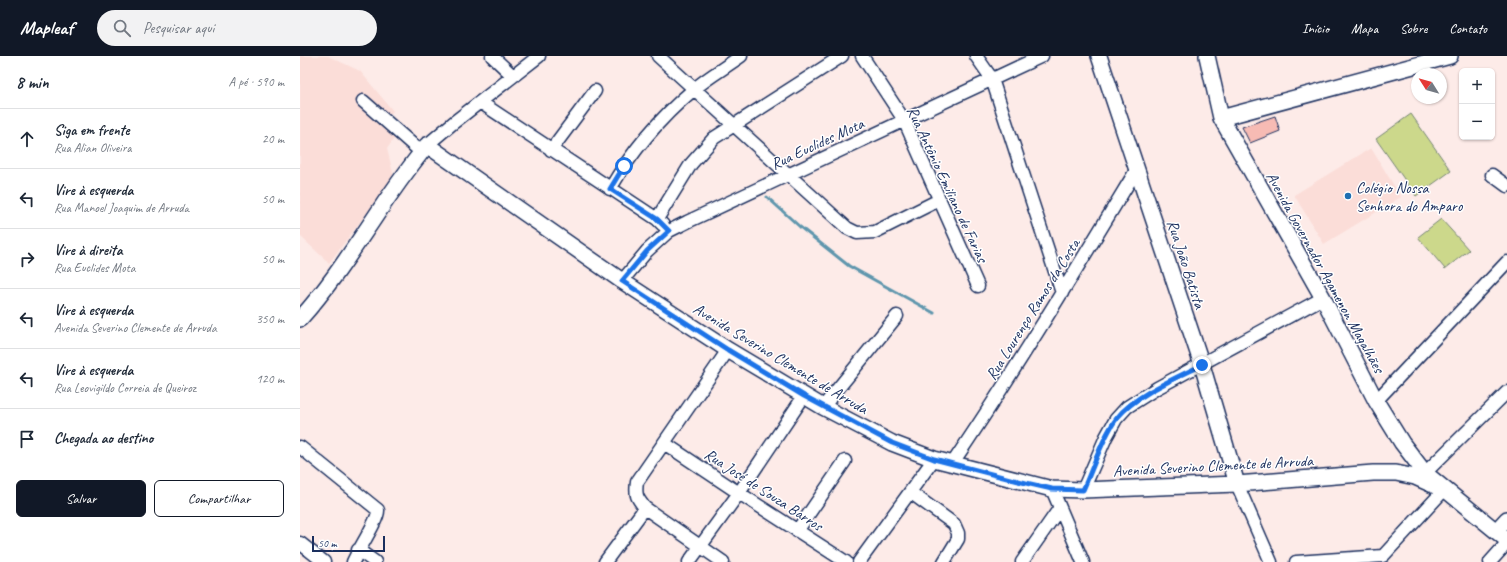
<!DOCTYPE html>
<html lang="pt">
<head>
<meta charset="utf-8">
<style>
	body { margin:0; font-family:Caveat,sans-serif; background:#f2f2f3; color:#1f2937 }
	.controls { position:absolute; right:12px; top:12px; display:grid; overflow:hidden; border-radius:6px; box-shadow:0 1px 3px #0004 }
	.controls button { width:36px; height:36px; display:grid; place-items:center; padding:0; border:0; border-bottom:1px solid #e0e1e3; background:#fff; color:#1f2937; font:20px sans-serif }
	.compass { position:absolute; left:1111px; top:12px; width:36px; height:36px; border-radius:50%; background:#fff; box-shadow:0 1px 3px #0004; rotate:307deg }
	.scale { position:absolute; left:12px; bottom:10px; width:73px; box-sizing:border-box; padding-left:4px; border:2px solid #1b2f5e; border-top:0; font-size:11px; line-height:14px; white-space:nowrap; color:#1b2f5e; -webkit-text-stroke:3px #fff; paint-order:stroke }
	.stop { position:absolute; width:12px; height:12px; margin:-9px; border:3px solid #1a73e8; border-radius:50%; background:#fff }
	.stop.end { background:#1a73e8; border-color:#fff; box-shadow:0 1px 4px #0008 }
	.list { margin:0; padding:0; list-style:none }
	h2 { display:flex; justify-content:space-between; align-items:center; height:52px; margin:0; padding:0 16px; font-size:17px }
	h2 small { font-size:13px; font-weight:400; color:#747a83 }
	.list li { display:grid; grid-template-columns:26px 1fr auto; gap:12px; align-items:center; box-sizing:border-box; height:60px; padding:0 16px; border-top:1px solid #e0e1e3 }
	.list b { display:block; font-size:15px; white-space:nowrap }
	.list p { margin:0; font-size:13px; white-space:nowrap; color:#747a83 }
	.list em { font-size:13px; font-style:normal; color:#747a83 }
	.actions { display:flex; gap:8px; padding:12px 16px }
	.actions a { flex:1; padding:9px 0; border:1px solid #111827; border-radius:6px; text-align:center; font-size:14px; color:#111827 }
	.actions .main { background:#111827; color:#fff }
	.icon { flex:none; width:22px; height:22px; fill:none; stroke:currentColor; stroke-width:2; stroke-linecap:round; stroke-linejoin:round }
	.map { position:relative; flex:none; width:1207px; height:506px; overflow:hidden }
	header { display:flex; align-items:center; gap:24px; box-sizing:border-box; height:56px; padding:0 20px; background:#111827; color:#fff }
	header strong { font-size:19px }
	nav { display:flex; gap:22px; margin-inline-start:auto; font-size:14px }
	.search { width:280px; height:36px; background:#f2f2f3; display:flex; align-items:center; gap:10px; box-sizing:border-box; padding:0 14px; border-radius:22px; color:#747a83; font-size:15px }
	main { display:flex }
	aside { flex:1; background:#fff }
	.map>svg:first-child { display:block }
</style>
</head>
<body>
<header>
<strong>Mapleaf</strong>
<div class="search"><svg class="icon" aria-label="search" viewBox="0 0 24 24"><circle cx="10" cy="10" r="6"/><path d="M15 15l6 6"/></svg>Pesquisar aqui</div>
<nav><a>Início</a><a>Mapa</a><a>Sobre</a><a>Contato</a></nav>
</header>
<main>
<aside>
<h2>8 min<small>A pé · 590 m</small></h2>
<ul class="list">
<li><svg class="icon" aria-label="ahead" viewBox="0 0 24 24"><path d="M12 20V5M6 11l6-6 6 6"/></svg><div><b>Siga em frente</b><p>Rua Alian Oliveira</p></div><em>20 m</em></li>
<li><svg class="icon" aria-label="left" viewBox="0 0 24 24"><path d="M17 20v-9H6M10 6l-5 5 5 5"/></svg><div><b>Vire à esquerda</b><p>Rua Manoel Joaquim de Arruda</p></div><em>50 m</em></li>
<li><svg class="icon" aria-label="right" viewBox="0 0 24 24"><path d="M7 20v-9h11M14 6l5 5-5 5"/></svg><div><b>Vire à direita</b><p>Rua Euclides Mota</p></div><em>50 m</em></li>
<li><svg class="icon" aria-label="left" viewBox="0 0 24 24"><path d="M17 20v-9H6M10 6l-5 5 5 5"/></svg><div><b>Vire à esquerda</b><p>Avenida Severino Clemente de Arruda</p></div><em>350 m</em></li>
<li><svg class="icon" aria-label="left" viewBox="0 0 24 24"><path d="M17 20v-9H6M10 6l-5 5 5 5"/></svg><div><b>Vire à esquerda</b><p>Rua Leovigildo Correia de Queiroz</p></div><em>120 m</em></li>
<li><svg class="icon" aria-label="arrive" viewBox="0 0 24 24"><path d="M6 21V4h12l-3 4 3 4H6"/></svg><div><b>Chegada ao destino</b></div></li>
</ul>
<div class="actions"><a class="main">Salvar</a><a>Compartilhar</a></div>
</aside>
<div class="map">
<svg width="1207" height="506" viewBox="0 0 1207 506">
	<rect width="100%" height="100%" fill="#fdebe8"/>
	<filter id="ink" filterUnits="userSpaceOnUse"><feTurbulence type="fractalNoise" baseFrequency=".025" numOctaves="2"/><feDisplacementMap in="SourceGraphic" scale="8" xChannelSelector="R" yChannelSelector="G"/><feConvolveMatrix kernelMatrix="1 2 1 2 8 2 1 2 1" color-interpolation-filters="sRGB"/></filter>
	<g filter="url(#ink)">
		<path fill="#fbddd8" d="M0,0H28L60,15L93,55L82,68L95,81L87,93L94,121L29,207L0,180Z
			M1071,92L1101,141L1024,188L994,139Z"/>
		<path fill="#ccd88b" stroke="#748474" d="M1111,58L1151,115L1116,140L1076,83Z
			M1141,163L1169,194L1145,213L1118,181Z"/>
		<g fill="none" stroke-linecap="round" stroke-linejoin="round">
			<path stroke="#5e96ad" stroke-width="3" d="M467,141L500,171L549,210L634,257"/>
		</g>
		<path fill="#f7bbb4" stroke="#1b2f5e" d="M975,60L980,75L950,87L942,71Z"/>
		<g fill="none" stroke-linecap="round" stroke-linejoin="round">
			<g stroke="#1b2f5e" stroke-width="15">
				<path id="minor" d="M192,0L213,20
					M358,0L547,172L557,177L575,176L639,144
					M562,0L604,64L678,230
					M676,0L692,23L762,237
					M63,45L121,96
					M180,46L357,163L363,169
					M127,89L153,67L239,0
					M251,94L295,35
					M1192,119L1207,130
					M310,133C332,95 360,62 393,34C408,21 426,11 441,0
					M357,163L391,108L414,82L542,0
					M322,225L347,195L369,175L387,166L742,0
					M1076,345L1207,206
					M523,351L597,260
					M364,387L439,437L546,506
					M0,391L78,454C79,463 58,494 53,506
					M652,408C717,312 777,212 837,113
					M1125,417L1207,336
					M937,428L971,506
					M752,433L783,506
					M783,434L806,381L816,363L827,351L857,332L1023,242
					M610,436L654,468L658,477V483L644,506
					M497,475L545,405
					M0,487L24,506
					M58,494L75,506
					M305,506L345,452
					M389,506L439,437L504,340
					M423,506L345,452C337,442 335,440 337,426L428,294
					M559,506L634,403
					M722,506L759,453
					M996,506L1083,500L1144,434
					M1190,506L1207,487"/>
			</g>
			<g stroke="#1b2f5e" stroke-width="18">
				<path id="major" d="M799,0L902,309L937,428
					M907,0L921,62L1023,242L1076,345L1102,387L1125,417L1207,484
					M921,62L1150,0
					M0,263C28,232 50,198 73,164C90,138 108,113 127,89L322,225L428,294L523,351L592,387L634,403L752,433L783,434L937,428L1073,417H1096L1115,421L1144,434
					M1196,475L1207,463"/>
			</g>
			<use href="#minor" stroke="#fff" stroke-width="12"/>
			<use href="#major" stroke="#fff" stroke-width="15"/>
		</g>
	</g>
	<g fill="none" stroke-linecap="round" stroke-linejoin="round" filter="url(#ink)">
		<path stroke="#1a73e8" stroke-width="5" d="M324,110L310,133L357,163L369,175L347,195L322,225L428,294L504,340L592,387L634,403L726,427L752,433L783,434C792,414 804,378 817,362C835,339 876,322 902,309"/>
	</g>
	<circle fill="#1f6fb2" stroke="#fff" stroke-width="1.5" cx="1048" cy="140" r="4"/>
	<g text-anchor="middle" stroke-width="3" stroke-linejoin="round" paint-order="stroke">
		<g font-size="16" fill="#1b2f5e" stroke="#fff">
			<text transform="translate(517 87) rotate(-25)" y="6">Rua Euclides Mota</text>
			<text transform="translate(648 128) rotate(65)" y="6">Rua Antônio Emiliano de Farias</text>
			<text transform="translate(887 208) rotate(72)" y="6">Rua João Batista</text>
			<text transform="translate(1026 216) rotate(61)" y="6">Avenida Governador Agamenon Magalhães</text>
			<text transform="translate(732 253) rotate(-58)" y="6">Rua Lourenço Ramos da Costa</text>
			<text transform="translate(481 302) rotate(31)" y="6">Avenida Severino Clemente de Arruda</text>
			<text transform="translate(913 409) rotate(-3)" y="6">Avenida Severino Clemente de Arruda</text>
			<text transform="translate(464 433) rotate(33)" y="6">Rua José de Souza Barros</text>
		</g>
		<g font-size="16" fill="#1b2f5e" stroke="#fff" text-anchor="start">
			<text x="1056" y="137">Colégio Nossa<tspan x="1056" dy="18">Senhora do Amparo</tspan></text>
		</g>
	</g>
</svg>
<div class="controls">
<button>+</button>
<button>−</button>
</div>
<svg class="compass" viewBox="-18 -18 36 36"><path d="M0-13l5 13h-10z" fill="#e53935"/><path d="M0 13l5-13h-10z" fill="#747a83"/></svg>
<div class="scale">50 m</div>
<div class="stop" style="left:324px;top:110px"></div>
<div class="stop end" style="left:902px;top:309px"></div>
</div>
</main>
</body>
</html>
